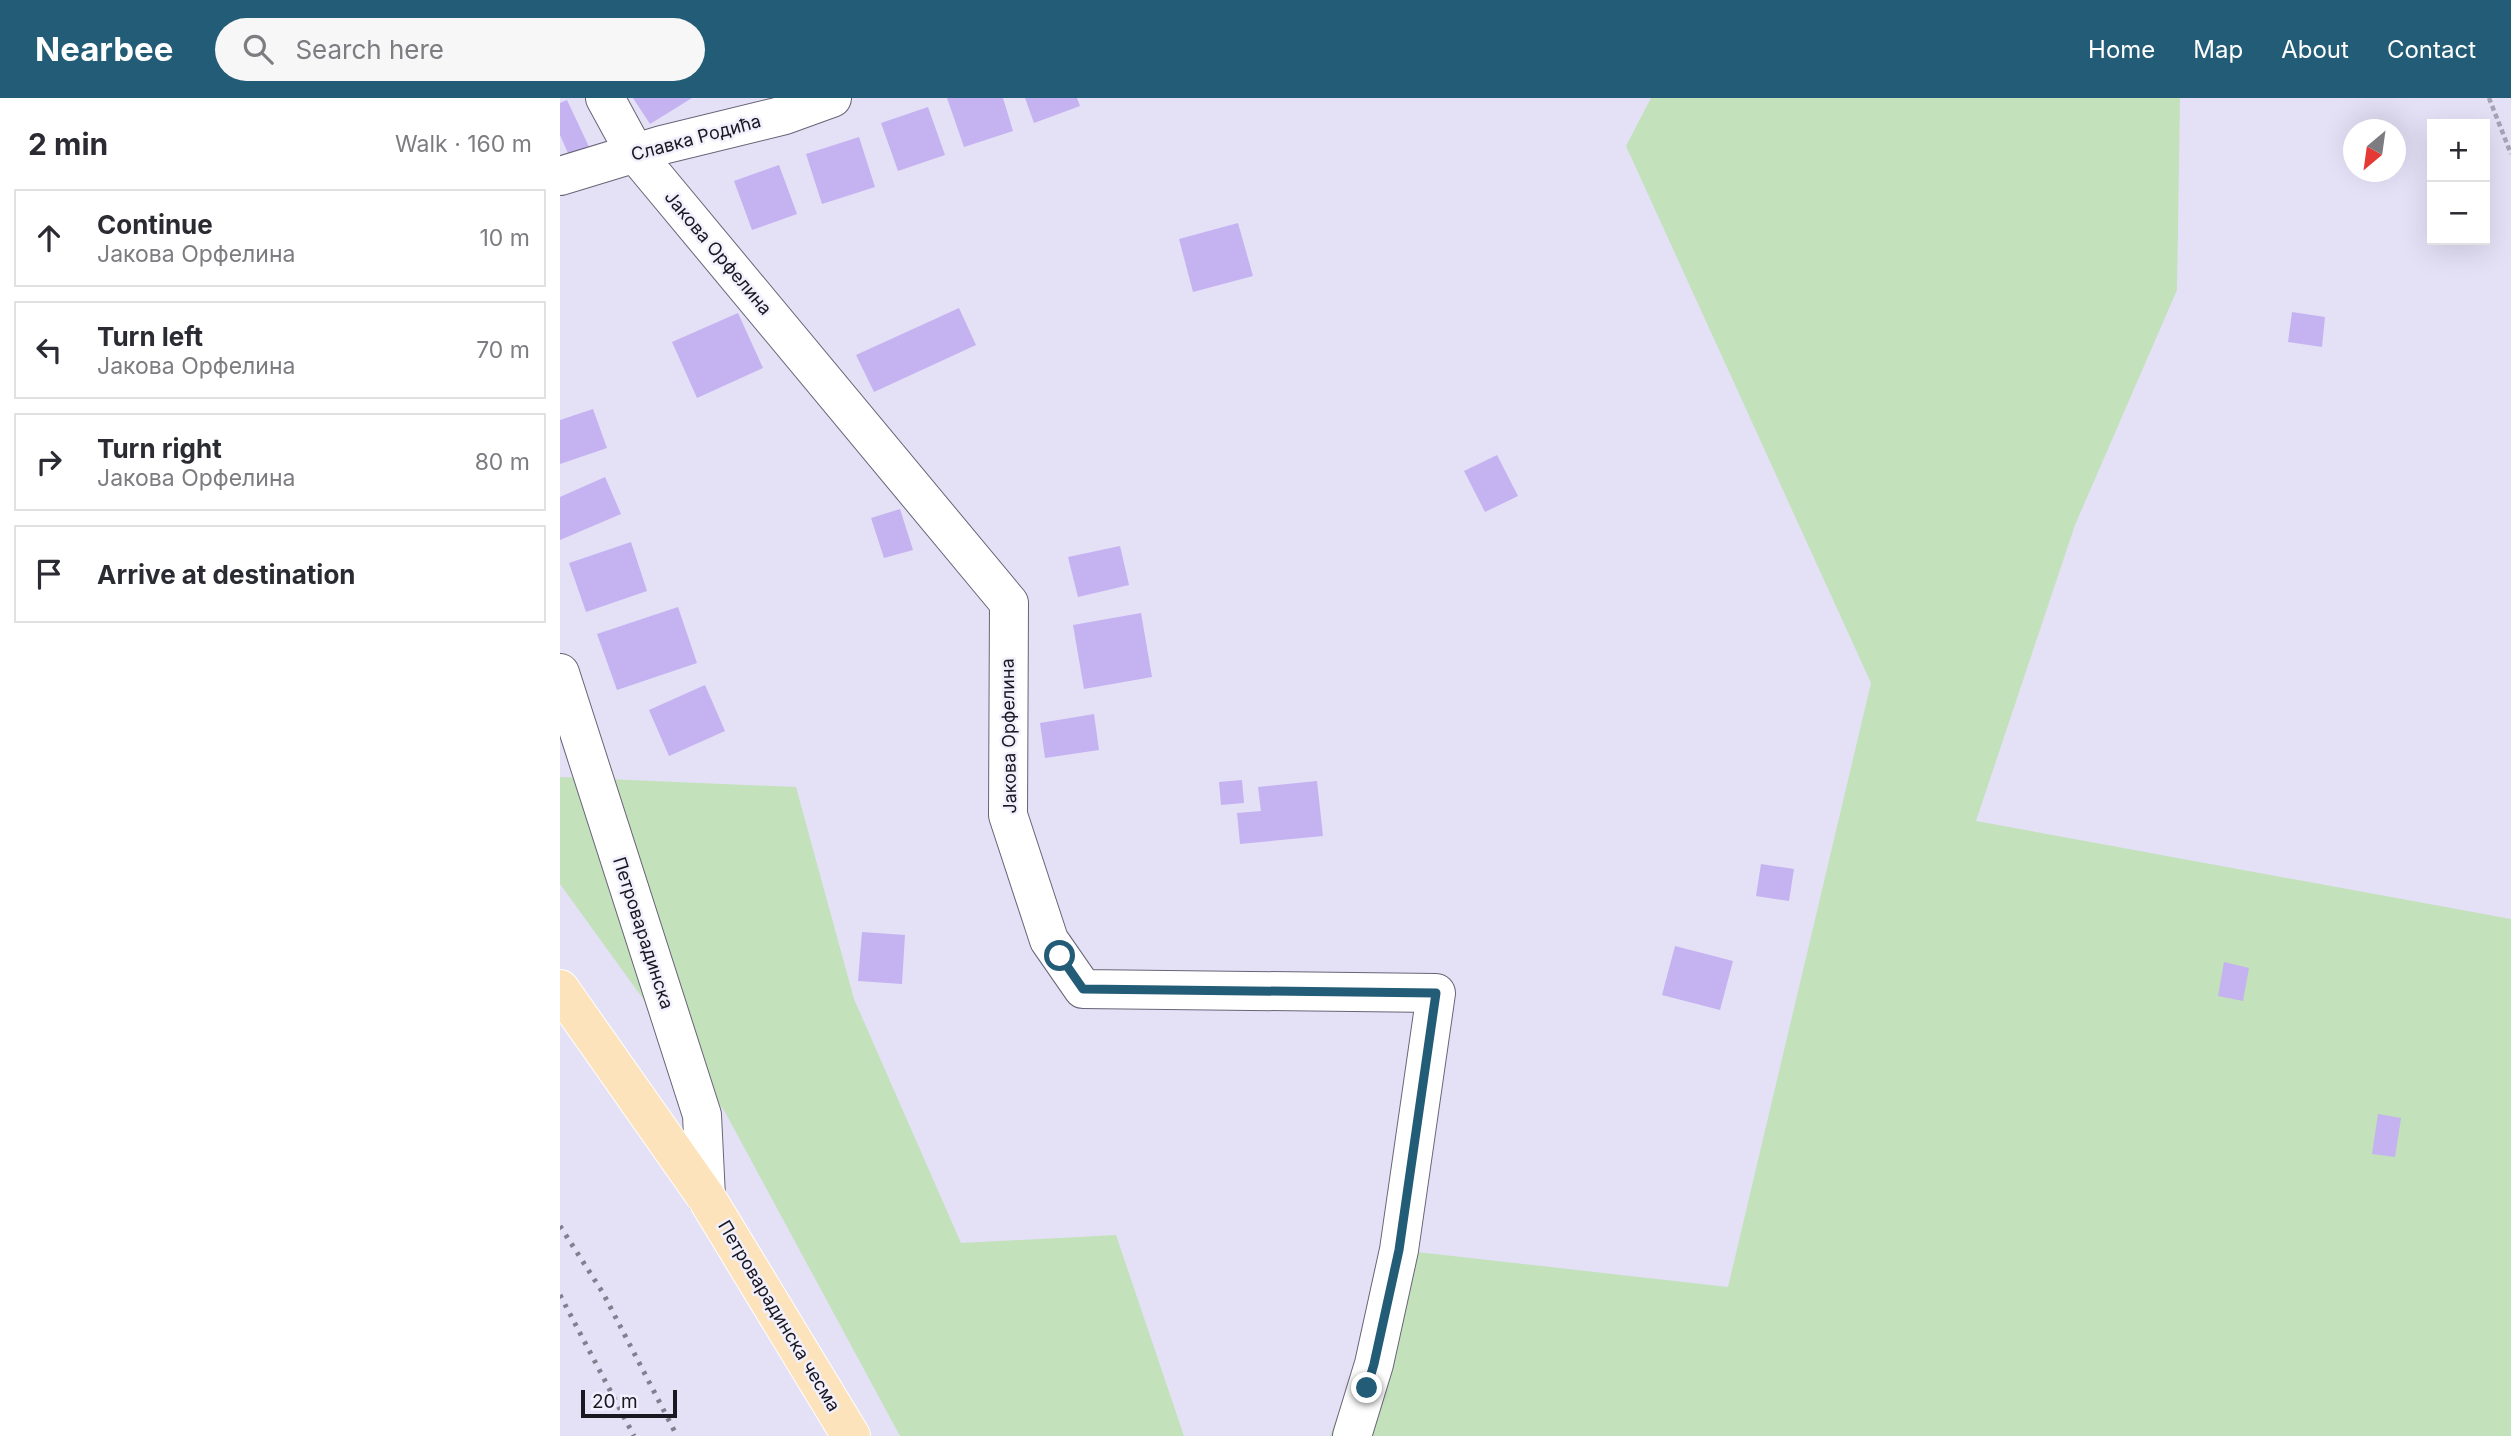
<!DOCTYPE html>
<html lang="en">
<head>
<meta charset="utf-8">
<style>
	body { margin:0; font-family:Inter,sans-serif; background:#f7f7f7; color:#2b2b33 }
	.controls { position:absolute; right:21px; top:21px; display:grid; overflow:hidden; border-radius:0px; box-shadow:0 7px 28px #0002 }
	.controls button { width:63px; height:63px; display:grid; place-items:center; padding:0; border:0; border-bottom:2px solid #e1e1e2; background:#fff; color:#2b2b33; font:35px sans-serif }
	.compass { position:absolute; left:1783px; top:21px; width:63px; height:63px; border-radius:50%; background:#fff; box-shadow:0 7px 28px #0002; rotate:209deg }
	.scale { position:absolute; left:21px; bottom:18px; width:96px; box-sizing:border-box; padding-left:7px; border:4px solid #191820; border-top:0; font-size:19px; line-height:24px; white-space:nowrap; color:#191820; -webkit-text-stroke:5px #f2f0fd; paint-order:stroke }
	.stop { position:absolute; width:21px; height:21px; margin:-16px; border:5px solid #235c76; border-radius:50%; background:#fff }
	.stop.end { background:#235c76; border-color:#fff; box-shadow:0 2px 7px #0008 }
	.list { margin:0; padding:0; list-style:none }
	h2 { display:flex; justify-content:space-between; align-items:center; height:91px; margin:0; padding:0 28px; font-size:30px }
	h2 small { font-size:23px; font-weight:400; color:#7c7c81 }
	.list li { display:grid; grid-template-columns:46px 1fr auto; gap:21px; align-items:center; box-sizing:border-box; height:98px; margin:0 14px 14px; padding:0 14px; border:2px solid #e1e1e2; border-radius:0px }
	.list b { display:block; font-size:26px; white-space:nowrap }
	.list p { margin:0; font-size:23px; white-space:nowrap; color:#7c7c81 }
	.list em { font-size:23px; font-style:normal; color:#7c7c81 }
	.icon { flex:none; width:38px; height:38px; fill:none; stroke:currentColor; stroke-width:2; stroke-linecap:round; stroke-linejoin:round }
	.map { position:relative; flex:none; width:1951px; height:1338px; overflow:hidden }
	header { display:flex; align-items:center; gap:42px; box-sizing:border-box; height:98px; padding:0 35px; background:#235c76; color:#fff }
	header strong { font-size:33px }
	nav { display:flex; gap:38px; margin-inline-start:auto; font-size:24px }
	.search { width:490px; height:63px; background:#f7f7f7; display:flex; align-items:center; gap:18px; box-sizing:border-box; padding:0 24px; border-radius:38px; color:#7c7c81; font-size:26px }
	main { display:flex }
	aside { flex:1; background:#fff }
	.map>svg:first-child { display:block }
</style>
</head>
<body>
<header>
<strong>Nearbee</strong>
<div class="search"><svg class="icon" aria-label="search" viewBox="0 0 24 24"><circle cx="10" cy="10" r="6"/><path d="M15 15l6 6"/></svg>Search here</div>
<nav><a>Home</a><a>Map</a><a>About</a><a>Contact</a></nav>
</header>
<main>
<aside>
<h2>2 min<small>Walk · 160 m</small></h2>
<ul class="list">
<li><svg class="icon" aria-label="ahead" viewBox="0 0 24 24"><path d="M12 20V5M6 11l6-6 6 6"/></svg><div><b>Continue</b><p>Јакова Орфелина</p></div><em>10 m</em></li>
<li><svg class="icon" aria-label="left" viewBox="0 0 24 24"><path d="M17 20v-9H6M10 6l-5 5 5 5"/></svg><div><b>Turn left</b><p>Јакова Орфелина</p></div><em>70 m</em></li>
<li><svg class="icon" aria-label="right" viewBox="0 0 24 24"><path d="M7 20v-9h11M14 6l5 5-5 5"/></svg><div><b>Turn right</b><p>Јакова Орфелина</p></div><em>80 m</em></li>
<li><svg class="icon" aria-label="arrive" viewBox="0 0 24 24"><path d="M6 21V4h12l-3 4 3 4H6"/></svg><div><b>Arrive at destination</b></div></li>
</ul>
</aside>
<div class="map">
<svg width="1951" height="1338" viewBox="0 0 1951 1338">
	<rect width="100%" height="100%" fill="#e4e1f7"/>
	<path fill="#c3e1bb" d="M1091,0H1620L1617,192L1515,427L1416,723L1951,821V1338H770L839,1152L1168,1189L1311,585L1066,48Z
		M0,679L236,689L294,901L401,1145L556,1137L624,1338H340L165,1014L0,786Z"/>
	<path fill="#c5b2f0" d="M73,0H132L90,26Z
		M387,0H443L453,33L404,49Z
		M465,0H517L520,8L474,25Z
		M7,2L31,53L11,62L0,37V5Z
		M368,9L385,57L338,73L321,25Z
		M299,39L315,89L262,106L246,56Z
		M219,67L237,116L192,132L174,83Z
		M678,125L693,178L633,194L619,141Z
		M399,210L416,247L314,294L296,257Z
		M1732,214L1765,219L1762,249L1728,244Z
		M178,215L203,270L137,300L112,244Z
		M33,311L47,350L0,366V322Z
		M937,357L958,398L925,414L904,373Z
		M45,379L61,416L0,442V399Z
		M340,411L353,452L324,460L311,420Z
		M71,444L87,493L26,514L9,465Z
		M560,448L569,487L518,499L508,459Z
		M118,509L137,565L57,592L37,536Z
		M581,515L592,579L524,591L513,527Z
		M145,587L165,633L109,658L89,612Z
		M534,616L539,652L485,660L480,625Z
		M682,682L684,705L661,707L659,684Z
		M757,683L763,738L680,746L677,715L701,713L698,689Z
		M1201,766L1234,771L1229,803L1196,798Z
		M302,834L345,837L342,886L298,883Z
		M1115,848L1173,863L1160,912L1102,897Z
		M1664,864L1689,870L1683,903L1658,898Z
		M1818,1016L1841,1020L1835,1059L1812,1056Z"/>
	<g fill="none" stroke-linecap="round" stroke-linejoin="round">
		<g stroke="#676476" stroke-width="40">
			<path id="minor" d="M45,0L75,55L449,505L448,717L489,842L523,891L876,895L839,1152L814,1266L792,1338
				M0,78L102,47L225,17L272,0
				M0,575L142,1017L146,1099"/>
		</g>
		<g stroke="#fff" stroke-width="40">
			<path id="major" d="M0,891L146,1099L291,1338"/>
		</g>
		<path stroke="#a5a3b5" stroke-width="4.5" stroke-dasharray="5 3.5" stroke-linecap="butt" d="M1929,0L1951,56"/>
		<use href="#minor" stroke="#fff" stroke-width="38"/>
		<use href="#major" stroke="#fce3bb" stroke-width="38"/>
		<path stroke="#82808f" stroke-width="5" stroke-dasharray="3.5 7" stroke-linecap="butt" d="M0,1128L43,1195L117,1338
			M0,1197L74,1338"/>
	</g>
	<g fill="none" stroke-linecap="round" stroke-linejoin="round">
		<path stroke="#235c76" stroke-width="9" d="M500,858L523,891L876,895L839,1152L814,1266L807,1290"/>
	</g>
	<g text-anchor="middle" stroke-width="5" stroke-linejoin="round" paint-order="stroke">
		<g font-size="18" fill="#191820" stroke="#f2f0fd">
			<text transform="translate(136 40) rotate(-15)" y="6">Славка Родића</text>
			<text transform="translate(158 155) rotate(50)" y="6">Јакова Орфелина</text>
			<text transform="translate(449 638) rotate(-91)" y="6">Јакова Орфелина</text>
			<text transform="translate(83 835) rotate(72)" y="6">Петроварадинска</text>
			<text transform="translate(219 1218) rotate(59)" y="6">Петроварадинска чесма</text>
		</g>
	</g>
</svg>
<div class="controls">
<button>+</button>
<button>−</button>
</div>
<svg class="compass" viewBox="-18 -18 36 36"><path d="M0-13l5 13h-10z" fill="#e53935"/><path d="M0 13l5-13h-10z" fill="#7c7c81"/></svg>
<div class="scale">20 m</div>
<div class="stop" style="left:500px;top:858px"></div>
<div class="stop end" style="left:807px;top:1290px"></div>
</div>
</main>
</body>
</html>
